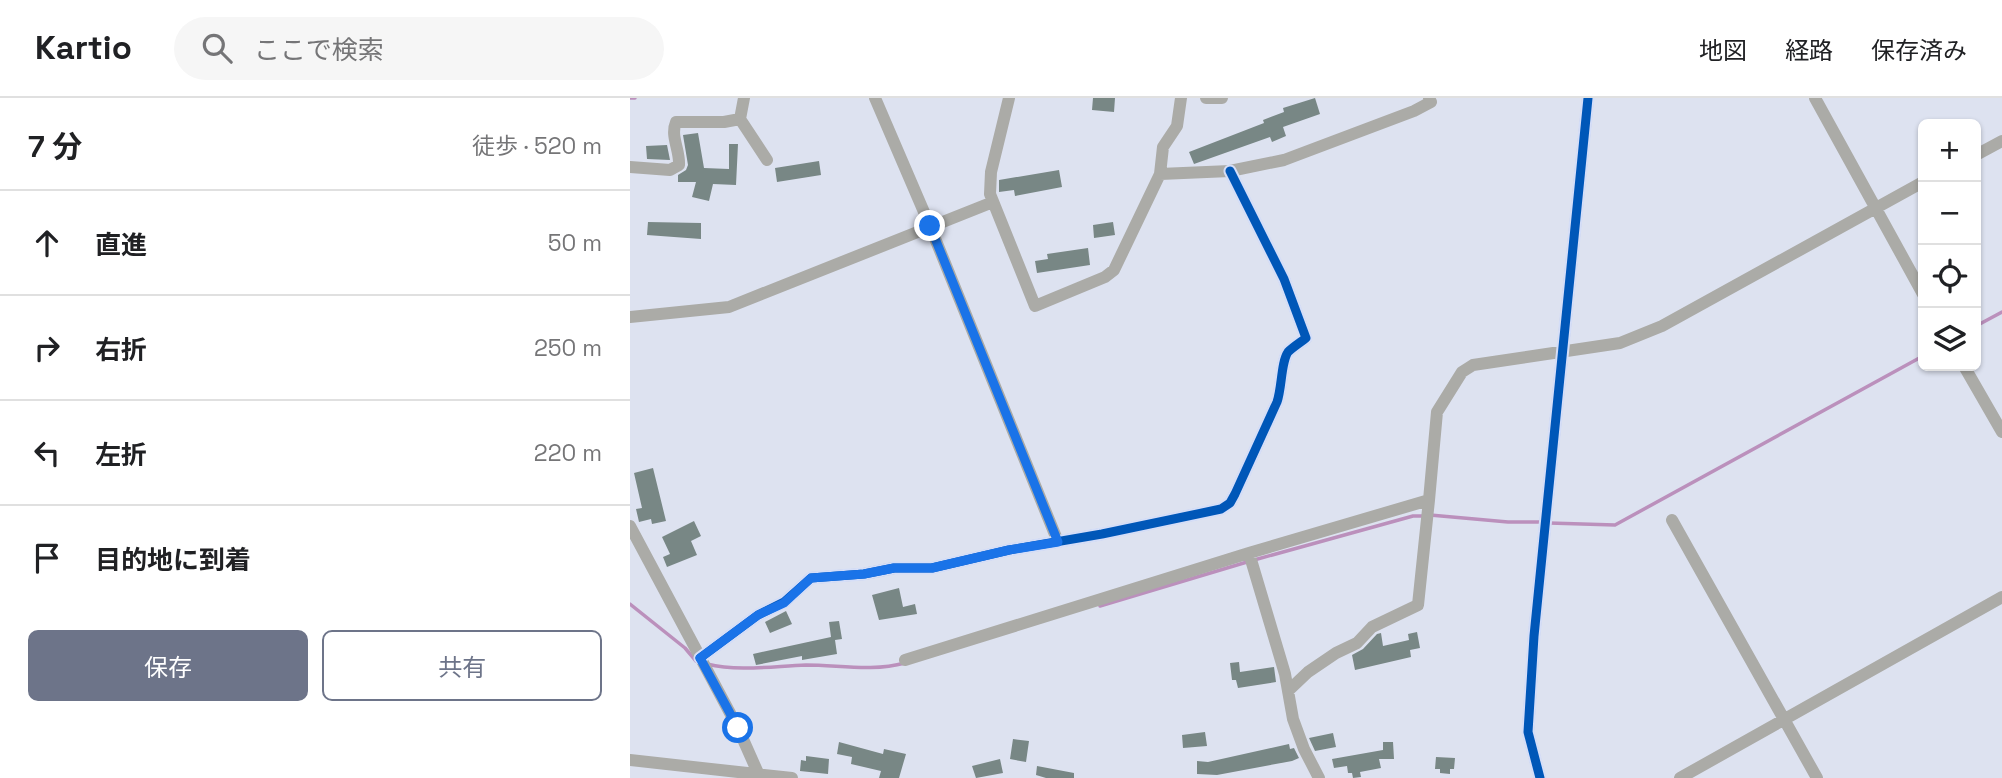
<!DOCTYPE html>
<html lang="ja">
<head>
<meta charset="utf-8">
<style>
	body { margin:0; font-family:"Space Grotesk","Noto Sans JP",sans-serif; background:#f6f6f6; color:#202124 }
	.controls { position:absolute; right:21px; top:21px; display:grid; overflow:hidden; border-radius:10px; box-shadow:0 2px 5px #0004 }
	.controls button { width:63px; height:63px; display:grid; place-items:center; padding:0; border:0; border-bottom:2px solid #e0e0e0; background:#fff; color:#202124; font:35px sans-serif }
	.stop { position:absolute; width:21px; height:21px; margin:-16px; border:5px solid #1a73e8; border-radius:50%; background:#fff }
	.stop.end { background:#1a73e8; border-color:#fff; box-shadow:0 2px 7px #0008 }
	.list { margin:0; padding:0; list-style:none }
	h2 { display:flex; justify-content:space-between; align-items:center; height:91px; margin:0; padding:0 28px; font-size:30px }
	h2 small { font-size:23px; font-weight:400; color:#757577 }
	.list li { display:grid; grid-template-columns:46px 1fr auto; gap:21px; align-items:center; box-sizing:border-box; height:105px; padding:0 28px; border-top:2px solid #e0e0e0 }
	.list b { display:block; font-size:26px; white-space:nowrap }
	.list em { font-size:23px; font-style:normal; color:#757577 }
	.actions { display:flex; gap:14px; padding:21px 28px }
	.actions a { flex:1; padding:16px 0; border:2px solid #6d7489; border-radius:10px; text-align:center; font-size:24px; color:#6d7489 }
	.actions .main { background:#6d7489; color:#fff }
	.icon { flex:none; width:38px; height:38px; fill:none; stroke:currentColor; stroke-width:2; stroke-linecap:round; stroke-linejoin:round }
	.map { position:relative; flex:none; width:1372px; height:680px; overflow:hidden }
	header { display:flex; align-items:center; gap:42px; box-sizing:border-box; height:98px; padding:0 35px; background:#fff; border-bottom:2px solid #e0e0e0 }
	header strong { font-size:33px }
	nav { display:flex; gap:38px; margin-inline-start:auto; font-size:24px }
	.search { width:490px; height:63px; background:#f6f6f6; display:flex; align-items:center; gap:18px; box-sizing:border-box; padding:0 24px; border-radius:38px; color:#757577; font-size:26px }
	main { display:flex }
	aside { flex:1; background:#fff }
	.map>svg:first-child { display:block }
</style>
</head>
<body>
<header>
<strong>Kartio</strong>
<div class="search"><svg class="icon" aria-label="search" viewBox="0 0 24 24"><circle cx="10" cy="10" r="6"/><path d="M15 15l6 6"/></svg>ここで検索</div>
<nav><a>地図</a><a>経路</a><a>保存済み</a></nav>
</header>
<main>
<aside>
<h2>7 分<small>徒歩 · 520 m</small></h2>
<ul class="list">
<li><svg class="icon" aria-label="ahead" viewBox="0 0 24 24"><path d="M12 20V5M6 11l6-6 6 6"/></svg><div><b>直進</b></div><em>50 m</em></li>
<li><svg class="icon" aria-label="right" viewBox="0 0 24 24"><path d="M7 20v-9h11M14 6l5 5-5 5"/></svg><div><b>右折</b></div><em>250 m</em></li>
<li><svg class="icon" aria-label="left" viewBox="0 0 24 24"><path d="M17 20v-9H6M10 6l-5 5 5 5"/></svg><div><b>左折</b></div><em>220 m</em></li>
<li><svg class="icon" aria-label="arrive" viewBox="0 0 24 24"><path d="M6 21V4h12l-3 4 3 4H6"/></svg><div><b>目的地に到着</b></div></li>
</ul>
<div class="actions"><a class="main">保存</a><a>共有</a></div>
</aside>
<div class="map">
<svg width="1372" height="680" viewBox="0 0 1372 680">
	<rect width="100%" height="100%" fill="#dde2f0"/>
	<g fill="none" stroke-linecap="round" stroke-linejoin="round">
		<path stroke="#bb90bc" stroke-width="3.5" d="M0,0H5
			M1346,228L1372,214
			M800,417L878,424H911
			M919,425L985,427L1293,258
			M624,462L783,418H793
			M0,506L55,550L66,563
			M470,508L617,464
			M77,566C109,574 144,568 176,567C209,567 242,574 275,565"/>
	</g>
	<path fill="#788785" d="M463,0H485L484,14L462,12Z
		M685,0L690,16L653,29L656,38L642,44L640,39L564,66L559,54L634,25L633,22L654,14L653,10Z
		M68,35L74,70L99,71V46H108L106,87L83,86L79,103L62,99L66,84H48V77L56,72L58,67L53,37Z
		M37,47L40,62L17,61L16,48Z
		M189,63L191,77L147,84L145,70Z
		M429,72L432,89L385,98L384,92L369,94V82Z
		M18,124L71,125V141L17,137Z
		M483,124L485,137L464,140L463,127Z
		M458,150L460,167L407,175L405,163L418,161L417,156Z
		M23,370L36,423L22,426L21,421L9,424L6,411L12,410L4,375Z
		M64,423L71,438L61,443L67,457L37,469L33,459L40,456L32,439Z
		M269,490L273,509L285,506L287,516L249,522L242,497Z
		M156,513L162,526L140,535L135,524Z
		M209,523L212,541L205,542L207,556L172,562V558L126,567L123,556L201,539L199,524Z
		M787,534L790,550L780,552L781,559L725,572L722,557L733,551L747,536L751,535L753,548L779,542L778,536Z
		M609,564L610,574L644,569L646,584L608,590L606,582H602L600,565Z
		M575,634L577,648L553,650L552,637Z
		M703,635L706,649L685,653L679,640Z
		M383,641L399,643L396,664L380,661Z
		M209,644L253,656L254,651L276,656L269,680H249L251,673L221,666L222,659L207,656Z
		M753,644H763L764,661H749L751,670L730,674L731,679L723,680L722,675H718L717,668L704,670L702,661L753,652Z
		M659,646L660,651L664,650L669,660L662,663L587,677L567,676V663L578,664Z
		M176,658L199,661L198,676L170,673L171,662L176,663Z
		M806,659L825,660L824,671H820V676L810,675V671H805Z
		M370,661L373,675L346,680L342,668Z
		M407,668L444,675V680H416L406,677Z"/>
	<g fill="none" stroke-linecap="round" stroke-linejoin="round">
		<path stroke="#ababa7" stroke-width="12" d="M114,0L110,21L137,62
			M245,0L300,128L428,444
			M379,0L361,74L360,96L405,208L475,179L484,172L530,76L533,49L547,28L551,0
			M576,0H592
			M1185,0L1293,196
			M1346,57L1372,43
			M0,69L40,72L49,67C50,52 40,38 46,24H94L110,21
			M530,76L600,73L654,62L784,13L801,4L799,0
			M0,219L99,209L363,104
			M1334,268L1372,334
			M1042,422L1187,680
			M0,428L108,630L128,675
			M619,455L655,576L663,621L674,651L689,680
			M70,560L128,517L154,504L181,480L234,476L264,470H302L379,452L472,436L591,411L600,405L605,396L647,304C652,290 651,264 658,254C663,249 671,244 676,240L654,181L600,73
			M275,562L619,455L799,402L807,314L832,274L843,267L990,245L1032,228L1293,84
			M658,593L678,574L706,555L727,545L742,529L788,507L799,402
			M0,662L162,680
			M910,680L898,634L904,538L958,0
			M1050,680L1372,499"/>
		<g stroke="#d5def8" stroke-width="13">
			<path id="cycleway" d="M70,560L128,517L154,504L181,480L234,476L264,470H302L379,452L472,436L591,411L600,405L605,396L647,304C652,290 651,264 658,254C663,249 671,244 676,240L654,181L600,73
				M910,680L898,634L904,538L958,0"/>
		</g>
		<use href="#cycleway" stroke="#0057b8" stroke-width="9"/>
	</g>
	<g fill="none" stroke-linecap="round" stroke-linejoin="round">
		<path stroke="#1a73e8" stroke-width="9" d="M108,630L70,560L128,517L154,505L181,480L234,476L264,470H302L379,452L428,444L300,128"/>
	</g>
</svg>
<div class="controls">
<button>+</button>
<button>−</button>
<button><svg class="icon" aria-label="locate" viewBox="0 0 24 24"><circle cx="12" cy="12" r="6"/><path d="M12 2v4M12 18v4M2 12h4M18 12h4"/></svg></button>
<button><svg class="icon" aria-label="layers" viewBox="0 0 24 24"><path d="M12 4l9 5-9 5-9-5zM3 14l9 5 9-5"/></svg></button>
</div>
<div class="stop" style="left:108px;top:630px"></div>
<div class="stop end" style="left:300px;top:128px"></div>
</div>
</main>
</body>
</html>
